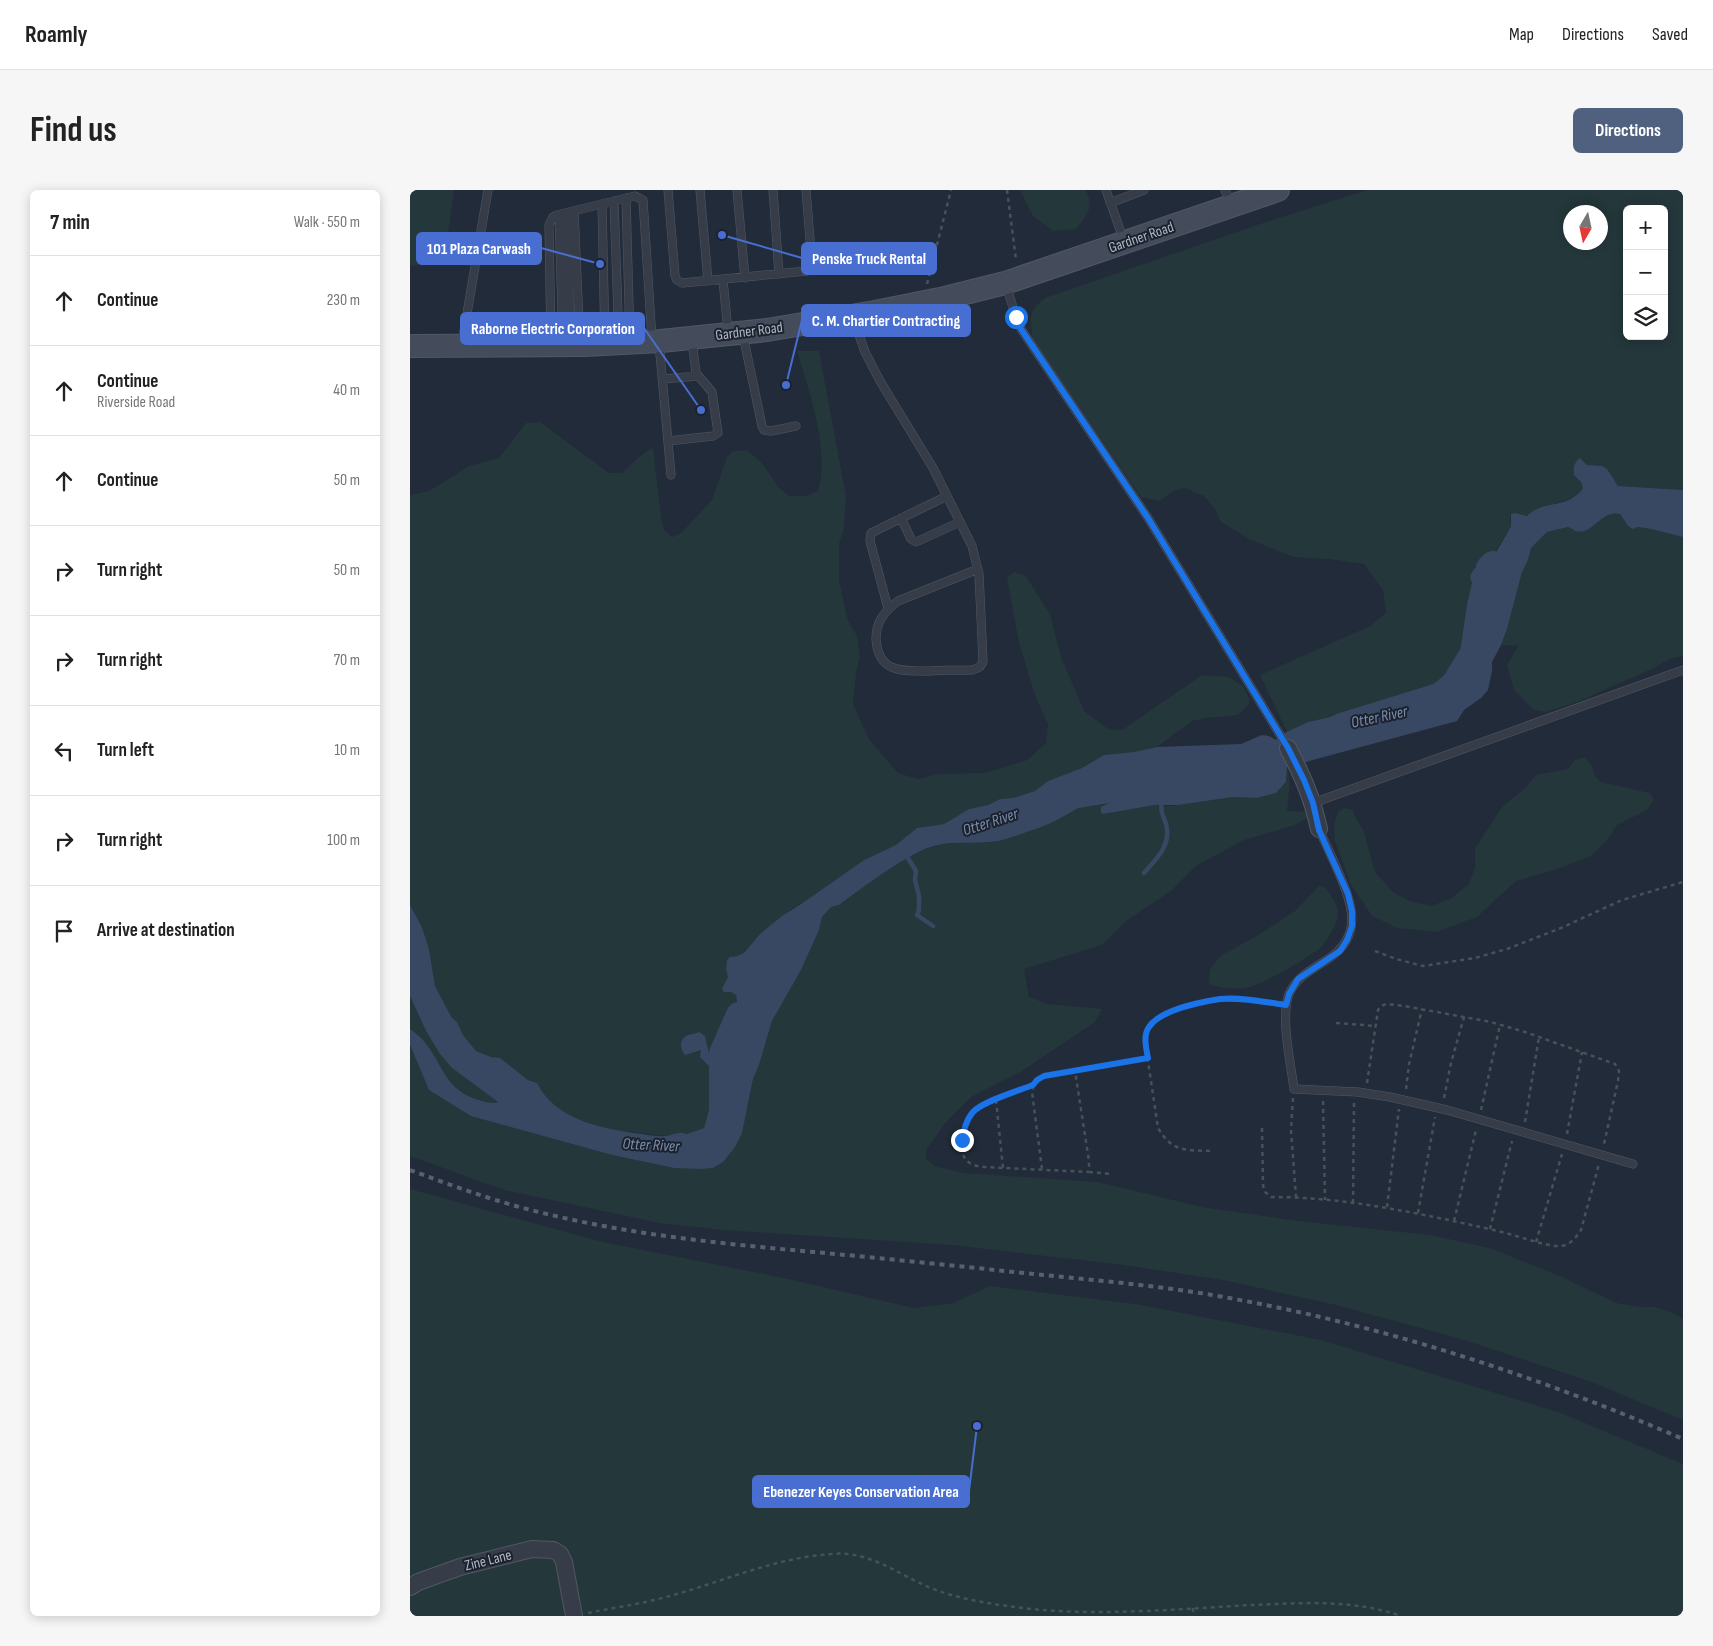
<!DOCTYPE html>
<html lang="en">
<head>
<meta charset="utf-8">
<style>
	body { margin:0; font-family:"Sofia Sans Condensed",sans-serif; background:#f6f6f6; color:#222 }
	.controls { position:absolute; right:15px; top:15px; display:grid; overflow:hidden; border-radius:8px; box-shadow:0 2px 12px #0003 }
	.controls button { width:45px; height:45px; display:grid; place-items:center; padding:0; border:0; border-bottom:1px solid #e0e0e0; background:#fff; color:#222; font:25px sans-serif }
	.compass { position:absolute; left:1153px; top:15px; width:45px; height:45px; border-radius:50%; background:#fff; box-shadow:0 2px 12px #0003; rotate:189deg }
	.stop { position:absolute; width:15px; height:15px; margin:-11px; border:4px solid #1a73e8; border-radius:50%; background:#fff }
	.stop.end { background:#1a73e8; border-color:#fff; box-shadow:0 1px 5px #0008 }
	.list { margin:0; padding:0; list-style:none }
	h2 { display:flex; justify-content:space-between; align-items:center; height:65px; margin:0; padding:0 20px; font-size:21px }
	h2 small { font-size:16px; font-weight:400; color:#767676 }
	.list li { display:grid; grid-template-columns:32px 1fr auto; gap:15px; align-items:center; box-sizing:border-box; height:90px; padding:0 20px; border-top:1px solid #e0e0e0 }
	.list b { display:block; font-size:19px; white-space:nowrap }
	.list p { margin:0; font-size:16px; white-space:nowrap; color:#767676 }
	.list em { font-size:16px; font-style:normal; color:#767676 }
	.icon { flex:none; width:28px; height:28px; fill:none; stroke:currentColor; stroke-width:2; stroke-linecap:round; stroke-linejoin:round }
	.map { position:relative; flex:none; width:1273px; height:1426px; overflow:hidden; border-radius:8px }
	header { display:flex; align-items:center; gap:30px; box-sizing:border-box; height:70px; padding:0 25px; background:#fff; border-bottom:1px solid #e0e0e0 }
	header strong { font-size:24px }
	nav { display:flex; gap:28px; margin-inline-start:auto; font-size:18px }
	.intro { display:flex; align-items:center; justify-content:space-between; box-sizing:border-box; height:120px; padding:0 30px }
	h1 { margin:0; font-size:35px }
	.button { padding:12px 22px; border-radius:8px; background:#506180; color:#fff; font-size:18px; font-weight:700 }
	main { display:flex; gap:30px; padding:0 30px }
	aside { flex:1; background:#fff; border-radius:8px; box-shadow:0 2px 12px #0003 }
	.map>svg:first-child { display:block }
</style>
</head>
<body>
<header>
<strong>Roamly</strong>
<nav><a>Map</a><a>Directions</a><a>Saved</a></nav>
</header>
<div class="intro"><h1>Find us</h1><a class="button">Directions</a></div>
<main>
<aside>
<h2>7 min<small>Walk · 550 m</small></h2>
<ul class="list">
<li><svg class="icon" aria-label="ahead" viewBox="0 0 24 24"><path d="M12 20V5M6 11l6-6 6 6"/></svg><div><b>Continue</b></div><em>230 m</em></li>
<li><svg class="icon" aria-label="ahead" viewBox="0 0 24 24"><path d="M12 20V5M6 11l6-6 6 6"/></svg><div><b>Continue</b><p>Riverside Road</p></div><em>40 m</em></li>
<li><svg class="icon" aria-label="ahead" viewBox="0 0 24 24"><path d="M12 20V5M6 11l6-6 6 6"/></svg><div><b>Continue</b></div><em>50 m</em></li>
<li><svg class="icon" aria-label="right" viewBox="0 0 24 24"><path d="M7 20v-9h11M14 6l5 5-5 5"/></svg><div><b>Turn right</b></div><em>50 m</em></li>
<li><svg class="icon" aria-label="right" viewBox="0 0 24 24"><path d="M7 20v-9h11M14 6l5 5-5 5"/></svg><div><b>Turn right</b></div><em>70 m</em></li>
<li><svg class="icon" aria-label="left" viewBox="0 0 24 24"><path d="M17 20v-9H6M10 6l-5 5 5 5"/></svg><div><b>Turn left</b></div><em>10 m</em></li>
<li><svg class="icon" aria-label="right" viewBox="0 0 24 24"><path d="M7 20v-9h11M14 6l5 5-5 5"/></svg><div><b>Turn right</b></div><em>100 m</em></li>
<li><svg class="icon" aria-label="arrive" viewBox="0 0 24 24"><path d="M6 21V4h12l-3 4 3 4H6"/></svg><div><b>Arrive at destination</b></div></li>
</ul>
</aside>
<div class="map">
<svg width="1273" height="1426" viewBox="0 0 1273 1426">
	<rect width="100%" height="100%" fill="#222b39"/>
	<path fill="#24373a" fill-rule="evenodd" d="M0,0H44L36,58L17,74L0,76Z
		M610,0H675C686,16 676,26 666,39L643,41L623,26Z
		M957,0H1273V300L1208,296L1196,279L1192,276L1177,275L1173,270L1168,269L1167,270L1164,285L1171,292L1173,298C1155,320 1135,308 1117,326L1109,323L1100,327L1101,336C1094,345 1083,370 1076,375C1073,377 1068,378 1064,379V396C1070,402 1075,412 1075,421C1076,438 1063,473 1049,482L1050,487L1056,486V488L1051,491H1033L929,523L920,527L898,532L877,542L850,485L960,436L976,423L973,400L954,374L919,369L883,367L839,349L811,332L805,319L794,306L774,298L764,301L749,311L731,307L623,150C620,129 617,123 635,108L850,34ZM1217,19H1254V146H1217ZM1160,22H1190V52H1160Z
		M387,161H409L436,306L434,338L429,354V389L437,428L447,446L450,467L446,483L443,514L459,549L488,583L508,589L527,584L575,583L617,570L636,553L638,534L626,508L609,453L597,388L604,382L616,386L640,424L651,467L674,521L698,539L712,540L792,485L819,487L833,496L840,510L839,514L828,525L797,528L782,531L747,557L724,562L694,565L672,578L638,591L625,601L603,608L590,609L578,615L559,619L534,634L507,638L486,655L454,670L394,712L381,719L334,763L327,766L320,767L316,779L321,802L326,805L327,812L316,840L314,864L315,894L320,916L310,936L302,943L281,946L266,944L255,946L204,940L183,935L158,925L144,915L131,903L127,893L118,890L90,868L81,867L66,861L53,845L47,832L42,828L25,796L19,759L12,737L0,715V305L19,301L59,276L89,268L116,233L130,232L199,283H212L229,267L243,257L251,327L254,340L262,347L270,344L302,310L317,267L323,261L337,260L353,274L368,297L379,306H396L408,301C420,261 399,201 387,161Z
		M1204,323L1210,324L1218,336L1241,339L1273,347V466L1259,469L1244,478L1167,512L1136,522L1124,520L1104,500L1097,475L1108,456L1091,455L1097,439L1112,382L1118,370L1121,358L1137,342L1158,337L1165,341L1198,324Z
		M1175,567L1182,576L1185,586L1191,592L1240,603L1244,610L1237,620L1207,635L1197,650L1181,666L1145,680L1106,691L1067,727L1027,742L987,738L962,726L940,693L925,651L924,634L928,622L934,618L943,620L946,629L953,639L965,682L984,703L1000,711L1021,716L1040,709L1059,694L1065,677V659L1091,618L1116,597L1126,585L1158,579L1165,570Z
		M877,577L880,592L877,621L902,622L900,627L882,636L834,650L786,676L761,701L716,731L692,755L614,779L619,807L638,814L692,819L685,832L612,881L561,907L536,932L516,960V968L524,976L554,983L688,992L792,1017L880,1030L1020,1045L1080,1058L1150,1086L1206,1113L1231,1117H1246L1265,1124L1273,1129V1230L1179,1191L1054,1150L926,1115L813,1090L713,1075L541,1055L312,1040L249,1033L94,1000L0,966V855L19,900L90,933L115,941L202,965L264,978L338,916L343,889L349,875L362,831L391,780L409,740L412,727L421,717L430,715C455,695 486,672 516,659C536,650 558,654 579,652C592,651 607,645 620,641C668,627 706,583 759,583L762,591L733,603L714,605L691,617L693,624L745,615L759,616L823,607L847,608L866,603L876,592Z
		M909,696L915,697C920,704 928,714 928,724C928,733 919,747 913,755C905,765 853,794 840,797C826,800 812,799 799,794L800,780L810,766L845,747L885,721Z
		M0,806L16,841L42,878L88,912C81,914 75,912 69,910C37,901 34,878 17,855C12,848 6,843 0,839Z
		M0,999L193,1052L374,1088L504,1118L543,1113L580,1096L726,1114L911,1150L1151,1223L1273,1274V1426H0Z"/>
	<path fill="#384862" d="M1170,268L1177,275L1192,276L1197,279L1208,296L1273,300V347L1241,339L1228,337L1223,339L1218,336L1210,324C1191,319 1183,346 1165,341C1163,340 1161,338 1158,337L1137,342L1121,358L1118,370L1112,382L1097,439L1091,455L1082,472V481L1078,500L1071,508L1054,520L1047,531L877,577L876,592L866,603L847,608L823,607L768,615H745L693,624L691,623V617L714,605L733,602L754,596L762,591L758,583C706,583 668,627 620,641C607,645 592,652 579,652C558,654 536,650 515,659C485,673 456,695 429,715L421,717L412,727L409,740L391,780L362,831L349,875L343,889L332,943L325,957L313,972L303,978L290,979L264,978L202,965L61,926L19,900L0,855V839C6,843 12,848 17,855C34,878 37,901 69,910C75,912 81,914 88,912L42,878L30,864L16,841L0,806V715L12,737L19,759L25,796L42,828L47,832L53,845L66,861L81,867L90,868L118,890L127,893C144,928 189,938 224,943C234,944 245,947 255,946C261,946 267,942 273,943C276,944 278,946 280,946C289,948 302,943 309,937C327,920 315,905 316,884L303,880L290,867L291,860L275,865C270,859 269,850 276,846C280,844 285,844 289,842L295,846L301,872L304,875L308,876L314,873L316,840L327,812L326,805L321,802H314L312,799L318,787L316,779L317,770L320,767L327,766L334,763L350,744L372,726L394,712L454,670L486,655L507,638L534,634L559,619L578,615L590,609L603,608L625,601L638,591L672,578L694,565L724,562L747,557L831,554L852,545L859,546L866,550L868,546L898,532L920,527L929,523L1033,491H1051L1056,486H1047L1049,482L1055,478L1065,459L1076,422L1070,402L1061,391L1060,386L1064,379L1077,374L1083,368L1101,336V324L1106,323L1117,326C1135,308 1156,321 1173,298L1171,292L1164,285V276L1167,270Z"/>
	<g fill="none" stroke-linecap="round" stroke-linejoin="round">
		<path stroke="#384862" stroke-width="4.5" d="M496,665L506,681L505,690L509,706V720L507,725L523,736
			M734,683C746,669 762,655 756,634C753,625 750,621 752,611"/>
		<path stroke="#384862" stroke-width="26" d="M1019,515L1044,494L1063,463L1070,416L1079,378L1083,374
			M668,605L735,594L796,581
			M282,956L305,948L312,922V863L329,825"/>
		<g stroke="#515864" stroke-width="9">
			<path id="lane" d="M258,0L265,86L267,90L272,93L397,81L400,79L402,74L396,0
				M290,0L298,91
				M327,0L335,88
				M363,0L369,84
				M696,0L714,51
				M815,0L821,14
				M216,8L220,151
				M204,11L209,152
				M700,13L734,0
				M192,14L195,152
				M164,21L170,154
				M157,23L161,153
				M149,25L153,152
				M313,90L318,142
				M596,95L606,127L611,139L738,328L878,558
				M443,128L455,162L470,191L523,278L562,356L569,384L573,471C571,477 569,478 562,480C548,480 534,480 519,481C492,481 468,483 466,449C466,431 475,421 488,411L568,379
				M333,145L352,236L354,240L361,241L386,236
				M52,153L78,0
				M141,153L139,35L143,27L147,25L225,6L233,10L242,149
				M249,153L261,285
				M253,189L288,186
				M258,251L303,246L308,243L302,202L286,183L282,150
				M491,328L501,349L506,352L550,332
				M478,418L460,351L461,343L537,306
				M903,613L1273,480
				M909,639C915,653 922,667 928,681C942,714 954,745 918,769C903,779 886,787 879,804C870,826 881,875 884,899L948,902L980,907L1037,920L1223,974"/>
		</g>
		<g stroke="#515864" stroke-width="18">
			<path id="street" d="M878,558C893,587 902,607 909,639
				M0,1397L8,1392L50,1377L122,1359L143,1360L150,1364L154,1372L164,1426"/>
		</g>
		<g stroke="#515864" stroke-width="24">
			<path id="secondary" d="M0,156L174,155L251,151L357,140L465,122L535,108L595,93L868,0"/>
		</g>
		<path stroke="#425457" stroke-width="2.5" stroke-dasharray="4 4" stroke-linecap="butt" d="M597,0L606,70
			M517,94L541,0
			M965,761L986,769L1013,776L1065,768L1097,759L1151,738L1212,710L1273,692
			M926,833L966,836
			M957,893L968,820L971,816L976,814L994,816L1081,832L1115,842L1205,874L1209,881L1208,891L1194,954
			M623,895C591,907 545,915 552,960C554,973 563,976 574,977L679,982V971L665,881
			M996,899L999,874L1012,819
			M883,908L881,940L886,1007
			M1034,908L1041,873L1054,827
			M586,910L593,978
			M913,911L915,1010
			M1071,920L1090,835
			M1115,932L1129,847
			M852,938L853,994L854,1001L861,1007C930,1007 998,1021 1066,1036C1079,1039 1093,1042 1106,1046C1120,1050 1134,1055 1147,1056C1159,1057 1165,1049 1171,1040L1189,974
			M1157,944L1172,862
			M800,961C775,960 762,962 748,938L735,851C736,847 736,843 738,839C745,822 795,810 812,809C831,809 849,811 867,814
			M632,979L622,902C624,893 626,890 635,886L738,868
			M679,982L701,984
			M943,1013L944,913
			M977,1017L989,919
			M1008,1023L1025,927
			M1044,1031L1066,940
			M1080,1039L1102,951
			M1126,1052L1152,964
			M783,1418V1426
			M178,1423C201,1418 225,1415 248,1409C306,1395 361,1368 421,1364C462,1360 490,1387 526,1400C556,1411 589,1415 621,1419C694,1426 769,1419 842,1415C892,1413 943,1409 991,1426"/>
		<use href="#lane" stroke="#363d49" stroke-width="8"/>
		<use href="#street" stroke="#363d49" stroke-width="16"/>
		<use href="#secondary" stroke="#444c5c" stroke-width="22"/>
		<path stroke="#586170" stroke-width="4" stroke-dasharray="5 5" stroke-linecap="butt" d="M0,980C35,993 70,1006 106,1016C203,1043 304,1053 404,1062C480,1069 557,1077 633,1085C685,1090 738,1095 790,1103C956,1130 1118,1182 1273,1249"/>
	</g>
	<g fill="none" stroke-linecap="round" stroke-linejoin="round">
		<path stroke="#1a73e8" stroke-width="6" d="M552,950C554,940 556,930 563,922C573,911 608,901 623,895L627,890L634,886L738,868C736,858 733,845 739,837C750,820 791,812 810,809C832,807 855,812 876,815L879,804L888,789L930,761L937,750L942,736V721L938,704L909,640L903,613L894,590L878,558L738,328L611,139L606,127"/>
	</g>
	<g text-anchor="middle" stroke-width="4" stroke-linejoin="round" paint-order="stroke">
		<g font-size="15" fill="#b1b8c5" stroke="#1b222e">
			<text transform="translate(731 47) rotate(-19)" y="5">Gardner Road</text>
			<text transform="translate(339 141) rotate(-7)" y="5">Gardner Road</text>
			<text transform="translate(78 1370) rotate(-14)" y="5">Zine Lane</text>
		</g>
		<g font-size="16" font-style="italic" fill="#7a8eac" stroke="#1b222e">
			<text transform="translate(969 526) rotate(-12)" y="6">Otter River</text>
			<text transform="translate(580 631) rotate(-18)" y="6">Otter River</text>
			<text transform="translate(241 954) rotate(3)" y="6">Otter River</text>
		</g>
	</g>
	<path fill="none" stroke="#496ed2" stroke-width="2" d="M190 74L131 58M312 45L392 68M376 195L392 130M291 220L234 138M567 1236L559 1301"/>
	<g fill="#496ed2" stroke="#1b222e" stroke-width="2">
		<circle cx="190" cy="74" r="5"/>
		<circle cx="312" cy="45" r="5"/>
		<circle cx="376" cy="195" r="5"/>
		<circle cx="291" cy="220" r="5"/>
		<circle cx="567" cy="1236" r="5"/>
	</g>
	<g fill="#496ed2" stroke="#496ed2" stroke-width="2">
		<rect x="7" y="43" width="124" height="31" rx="5"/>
		<rect x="392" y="53" width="134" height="31" rx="5"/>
		<rect x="392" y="115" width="168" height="31" rx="5"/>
		<rect x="51" y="123" width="183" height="31" rx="5"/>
		<rect x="343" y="1286" width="216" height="31" rx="5"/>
	</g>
	<g font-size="16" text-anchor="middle" font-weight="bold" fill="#fff">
		<text x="69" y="64">101 Plaza Carwash</text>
		<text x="459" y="74">Penske Truck Rental</text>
		<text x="476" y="136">C. M. Chartier Contracting</text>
		<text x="143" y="144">Raborne Electric Corporation</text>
		<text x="451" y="1307">Ebenezer Keyes Conservation Area</text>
	</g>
</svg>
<div class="controls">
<button>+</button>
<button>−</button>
<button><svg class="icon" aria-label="layers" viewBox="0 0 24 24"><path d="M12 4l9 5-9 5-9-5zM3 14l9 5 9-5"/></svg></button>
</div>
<svg class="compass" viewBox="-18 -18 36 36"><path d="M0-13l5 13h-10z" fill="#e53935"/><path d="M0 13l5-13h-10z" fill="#767676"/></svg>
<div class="stop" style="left:606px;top:127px"></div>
<div class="stop end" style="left:552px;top:950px"></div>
</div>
</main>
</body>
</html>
